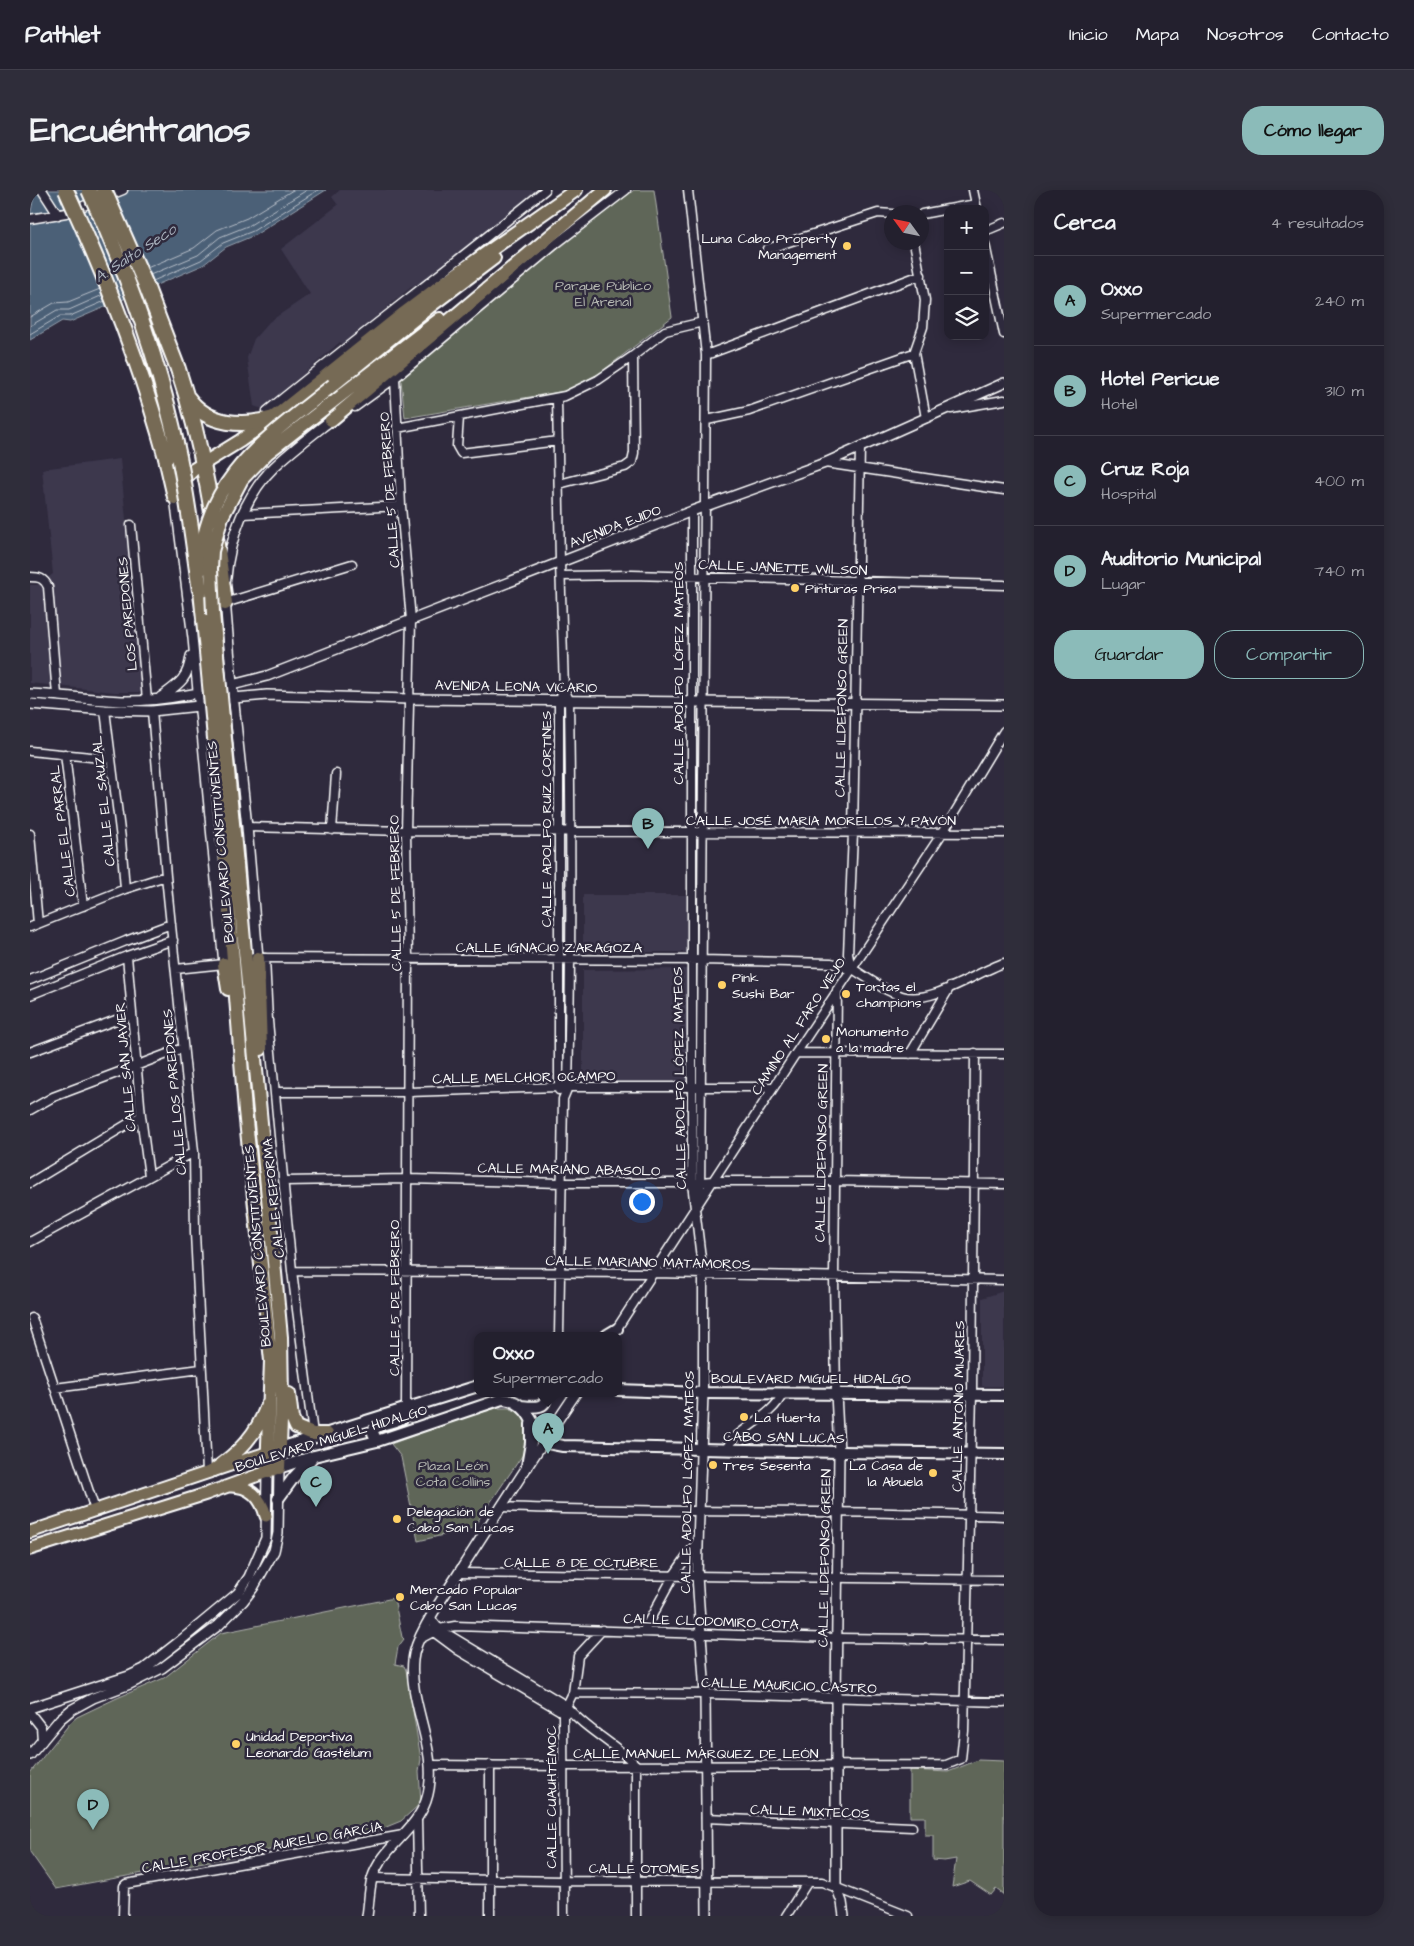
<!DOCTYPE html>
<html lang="es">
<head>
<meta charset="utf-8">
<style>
	body { margin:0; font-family:"Architects Daughter",sans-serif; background:#2f2d3a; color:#f1f3f6 }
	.controls { position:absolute; right:15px; top:15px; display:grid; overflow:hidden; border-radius:10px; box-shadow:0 2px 12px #0003 }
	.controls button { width:45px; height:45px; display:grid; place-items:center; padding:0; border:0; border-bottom:1px solid #403e4a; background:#23202e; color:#f1f3f6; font:25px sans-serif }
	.compass { position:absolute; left:854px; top:15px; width:45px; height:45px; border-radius:50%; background:#23202e; box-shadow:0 2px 12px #0003; rotate:303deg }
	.you { position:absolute; left:611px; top:1011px; width:18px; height:18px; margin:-12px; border:4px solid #fff; border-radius:50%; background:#1a73e8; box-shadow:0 0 0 8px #1a73e833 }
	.badge { display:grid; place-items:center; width:32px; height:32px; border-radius:50%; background:#8bbbb9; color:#111; font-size:16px; font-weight:700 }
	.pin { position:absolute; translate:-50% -41px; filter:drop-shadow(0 1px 2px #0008) }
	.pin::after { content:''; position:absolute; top:26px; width:18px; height:15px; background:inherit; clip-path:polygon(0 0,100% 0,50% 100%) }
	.popup { position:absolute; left:444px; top:1142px; width:148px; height:65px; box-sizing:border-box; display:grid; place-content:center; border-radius:10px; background:#23202e; filter:drop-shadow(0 1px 4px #0005); font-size:16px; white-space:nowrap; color:#a3a3aa }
	.popup b { font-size:19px; color:#f1f3f6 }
	.popup::after { content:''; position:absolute; left:50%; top:100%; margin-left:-10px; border:10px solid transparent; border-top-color:#23202e }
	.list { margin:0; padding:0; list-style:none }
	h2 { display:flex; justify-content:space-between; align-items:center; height:65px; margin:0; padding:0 20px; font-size:21px }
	h2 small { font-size:16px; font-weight:400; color:#a3a3aa }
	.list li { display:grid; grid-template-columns:32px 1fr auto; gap:15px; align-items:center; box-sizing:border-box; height:90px; padding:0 20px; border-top:1px solid #403e4a }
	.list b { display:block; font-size:19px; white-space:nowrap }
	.list p { margin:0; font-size:16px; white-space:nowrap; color:#a3a3aa }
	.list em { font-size:16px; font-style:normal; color:#a3a3aa }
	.actions { display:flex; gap:10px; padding:15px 20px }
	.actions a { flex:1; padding:11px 0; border:1px solid #8bbbb9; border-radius:20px; text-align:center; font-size:18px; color:#8bbbb9 }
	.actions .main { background:#8bbbb9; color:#111 }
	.icon { flex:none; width:28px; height:28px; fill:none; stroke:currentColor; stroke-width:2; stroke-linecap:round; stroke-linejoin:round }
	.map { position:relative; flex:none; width:974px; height:1726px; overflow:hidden; border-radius:20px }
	header { display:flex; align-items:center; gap:30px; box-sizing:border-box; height:70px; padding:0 25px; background:#23202e; border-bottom:1px solid #403e4a }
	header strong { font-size:24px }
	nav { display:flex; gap:28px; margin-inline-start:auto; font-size:18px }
	.intro { display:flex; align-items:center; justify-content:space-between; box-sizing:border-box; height:120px; padding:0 30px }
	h1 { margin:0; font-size:35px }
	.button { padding:12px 22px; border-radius:20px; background:#8bbbb9; color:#111; font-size:18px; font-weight:700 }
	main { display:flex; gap:30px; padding:0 30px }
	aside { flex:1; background:#23202e; border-radius:20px; box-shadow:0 2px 12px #0003 }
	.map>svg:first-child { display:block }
</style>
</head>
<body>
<header>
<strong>Pathlet</strong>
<nav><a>Inicio</a><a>Mapa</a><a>Nosotros</a><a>Contacto</a></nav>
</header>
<div class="intro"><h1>Encuéntranos</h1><a class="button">Cómo llegar</a></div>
<main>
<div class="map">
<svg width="974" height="1726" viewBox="0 0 974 1726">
	<rect width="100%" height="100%" fill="#2f2a3d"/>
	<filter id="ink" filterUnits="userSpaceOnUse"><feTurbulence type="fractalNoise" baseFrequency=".02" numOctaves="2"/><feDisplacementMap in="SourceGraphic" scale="10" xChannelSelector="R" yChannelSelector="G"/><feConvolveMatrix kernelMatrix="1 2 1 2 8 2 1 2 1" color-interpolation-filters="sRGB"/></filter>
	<g filter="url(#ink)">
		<path fill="#3d384e" d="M310,0H510L409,81L380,98L312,155L310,152L233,219L224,216L217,168L224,149L239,132L280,104L251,59L308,15L302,7Z
			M90,269L113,502H85L0,493V395H8L23,384L12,279Z
			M553,705H656V762H553Z
			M657,779V891H553V780Z
			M974,1101V1196H952V1108Z"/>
		<path fill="#5f6659" stroke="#afb2ac" d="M604,0H624L642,127L570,183L535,201L375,228L371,190L523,63Z
			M467,1218H479L494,1225L500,1237L496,1260L443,1338L388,1351L371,1267L361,1254L431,1228Z
			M364,1408L372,1447L374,1449L368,1457L365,1474L374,1476L376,1480L391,1569L389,1581L391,1613L371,1631L349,1640L26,1699L0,1662V1583L41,1532L47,1527L87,1508L134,1488L191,1443Z
			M948,1570L974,1571V1705L966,1699L961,1705L940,1691L922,1697L926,1669L914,1671L903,1670V1645H895V1627H880V1580L918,1582Z"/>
		<path fill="#4c6077" stroke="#94a0ad" d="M5,0H296L225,45L196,57L173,75L40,132L32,131L0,150V27Z"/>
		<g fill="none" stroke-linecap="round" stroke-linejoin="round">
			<path stroke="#b7bfc9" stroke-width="1" d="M117,78L164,58L187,40L217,28L263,0
				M120,85L168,65L190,47L220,35L277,0
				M123,91L171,70L193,53L223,41L288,0
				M0,127L24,113L38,112L70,99
				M0,136L27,120H39L73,105
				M0,144L30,126H40L75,111"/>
			<g stroke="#fff" stroke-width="11">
				<path id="minor" d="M12,0L28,25
					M658,0L676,165L670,1010
					M943,0L947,19
					M919,19L946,14
					M892,24L918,19
					M0,29L36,23L93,0
					M955,41L974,33
					M884,52L895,110L893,137L884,163L896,228
					M955,54L974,144
					M737,59L848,23L862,24
					M676,165L891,85
					M365,188L371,316L381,430L376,641L378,769L376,1219
					M527,209L530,372L534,499L539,510C541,640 541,768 538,897L533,909L529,1145
					M325,217L365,188L527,53L596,0
					M921,219L974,210
					M237,221C329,146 423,75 515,0
					M429,227L427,256L431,263L528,251
					M677,230L719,221L884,163
					M367,238L535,206L568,190L603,166L635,141L673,132
					M830,257L823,643L818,764L821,778C838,788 854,801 872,806C902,815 946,782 974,773
					M795,273L974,300
					M529,294L595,277L602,272L604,263L603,166
					M662,321V993L673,1085V1203
					M213,324L371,316
					M101,335L117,510
					M531,386L602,385L974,395
					M0,387C9,387 14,388 18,397L27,505
					M195,413L322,374
					M75,520L91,649L95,699
					M122,521L136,686L164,962L165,1043L177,1282
					M0,561L81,569
					M35,564L53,716
					M217,637L376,641L974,643
					M302,640L306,584
					M0,644L8,734
					M0,737L95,699L136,686
					M97,766L111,926L119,986
					M224,768L671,770L801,773L813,776L820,781
					M235,768L238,831L262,1081L283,1244
					M146,779L194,774
					M0,790L96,751L141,734
					M0,805L97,766L143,750
					M0,862L102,824
					M766,863L974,864
					M880,864L920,797
					M529,900V511L534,499
					M245,902H378L528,897H744
					M0,920L23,907L153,858
					M254,991L378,989L532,993H662L682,991H805L974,994
					M0,993L111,926
					M0,1052L164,962
					M262,1081L623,1083L974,1090
					M2,1128L65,1320
					M584,1143L766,863L913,642L974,541
					M25,1198L171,1179
					M806,1203L804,1088L807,800
					M696,1260C703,1240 742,1229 753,1203
					M471,1317C639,1324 806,1319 974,1326
					M429,1383L974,1390
					M401,1429L409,1439L535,1515C555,1539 584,1553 606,1575V1726
					M401,1440L428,1460L536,1524
					M613,1442L644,1385L667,1352
					M390,1449L409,1439L425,1436L807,1448L974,1450
					M543,1503L675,1504L974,1512
					M0,1523L11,1537L12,1551
					M400,1575L533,1576L916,1575L931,1569L934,1541L942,1204L945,863
					M676,1628L882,1637
					M387,1629L389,1726
					M342,1688L534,1691L792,1692L878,1726
					M93,1726L94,1696L96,1694L373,1645
					M460,1726V1575
					M534,1726L533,1523L543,1503L548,1466L572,1440
					M756,1726L777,1693"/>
			</g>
			<g stroke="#fff" stroke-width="12">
				<path id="tertiary" d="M145,307L163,448L194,774
					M196,388C199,349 216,304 244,277C262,260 282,245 301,230
					M195,409L202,495L217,637L228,768
					M0,504C31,505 62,510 92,511C141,512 190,498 237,486L662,321L795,273L974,193
					M131,507C149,494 158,489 161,466
					M0,514L75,520L122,521L169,516L203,508L237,505L379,509L974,515
					M673,1203L667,1386L675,1504L677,1726
					M806,1203L809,1262L806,1509V1696L812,1712L814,1726
					M0,1518L99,1486L114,1479L150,1451L208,1403L219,1387L236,1348L237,1282
					M0,1565L30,1529L41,1520L63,1508L100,1494L132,1478L189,1435L213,1411L223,1398L244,1361L248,1343L249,1278
					M337,1726C339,1714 339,1700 342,1689C351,1658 385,1642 396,1611C412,1564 378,1516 383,1470C385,1445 415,1405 428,1384C467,1323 506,1262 546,1203"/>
			</g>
			<g stroke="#fff" stroke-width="14">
				<path id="secondary" d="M577,1145L587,1139
					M588,1200L673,1203L974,1205
					M491,1216C502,1217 519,1220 515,1203
					M347,1251L343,1243L344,1239C354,1231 367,1234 376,1225V1219
					M250,1258L448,1196
					M497,1276L501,1253V1234
					M249,1278L284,1266L347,1251L472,1209C496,1210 503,1233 512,1252L533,1256L809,1262L974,1264
					M248,1309L264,1287L282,1268"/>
			</g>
			<g stroke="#fff" stroke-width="15">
				<path id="primary" d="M199,1296C219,1295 231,1307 236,1326
					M0,1342L245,1260
					M0,1359L176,1304L245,1279"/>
			</g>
			<g stroke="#fff" stroke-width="16">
				<path id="trunk" d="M303,195L399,117L464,68
					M301,213L410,129
					M301,230L575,0
					M149,294L163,280L210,251L253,220L374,123L414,93L546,0
					M170,401L173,430
					M205,654L251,1147L252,1207L249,1278
					M194,656L215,921L241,1171L237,1282
					M228,768L231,859
					M194,774L198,799
					M259,1204L262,1228L266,1237L283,1244H297
					M184,1280C209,1262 227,1245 237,1215"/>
			</g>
			<g stroke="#fff" stroke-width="18">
				<path id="motorway" d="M148,179C173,255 185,334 195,413
					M158,208C178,236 214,237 244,228
					M136,268L145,307"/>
			</g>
			<use href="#minor" stroke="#2f2a3d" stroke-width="8"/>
			<use href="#tertiary" stroke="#2f2a3d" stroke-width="9"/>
			<use href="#secondary" stroke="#2f2a3d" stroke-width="10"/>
			<use href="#primary" stroke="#766a55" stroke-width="11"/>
			<use href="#trunk" stroke="#766a55" stroke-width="12"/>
			<use href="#motorway" stroke="#766a55" stroke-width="14"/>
			<g stroke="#fff" stroke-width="16" stroke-linecap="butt">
				<path id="trunk-bridge" d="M170,380C172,287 239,247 303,195
					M173,430L194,656
					M205,654L183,423L181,379L182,361L192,327L212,289L237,263L301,213"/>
			</g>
			<g stroke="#fff" stroke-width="18" stroke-linecap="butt">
				<path id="motorway-bridge" d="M36,0C76,87 111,175 136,268
					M59,0C97,83 130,172 148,262C158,308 163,354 170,401
					M74,0L115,93L148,179"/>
			</g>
			<use href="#trunk-bridge" stroke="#766a55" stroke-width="12"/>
			<use href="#motorway-bridge" stroke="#766a55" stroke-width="14"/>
		</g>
	</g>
	<g fill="#ffd166" stroke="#2f2a3d" stroke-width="2">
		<circle cx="817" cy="56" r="5"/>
		<circle cx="765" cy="398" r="5"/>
		<circle cx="692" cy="795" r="5"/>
		<circle cx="816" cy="804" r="5"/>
		<circle cx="796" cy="849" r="5"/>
		<circle cx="714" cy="1227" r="5"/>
		<circle cx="683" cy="1275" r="5"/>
		<circle cx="903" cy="1283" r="5"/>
		<circle cx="367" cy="1329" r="5"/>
		<circle cx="370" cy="1407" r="5"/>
		<circle cx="206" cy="1554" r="5"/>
	</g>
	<g text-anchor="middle" stroke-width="5" stroke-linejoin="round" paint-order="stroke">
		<g font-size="14" fill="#fff" stroke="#2f2a3d" text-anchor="start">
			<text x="807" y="53" text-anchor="end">Luna Cabo Property<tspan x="807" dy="16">Management</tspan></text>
			<text x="775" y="403">Pinturas Prisa</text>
			<text x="702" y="792">Pink<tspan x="702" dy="16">Sushi Bar</tspan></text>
			<text x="826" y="801">Tortas el<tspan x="826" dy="16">champions</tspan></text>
			<text x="806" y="846">Monumento<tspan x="806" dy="16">a la madre</tspan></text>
			<text x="724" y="1232">La Huerta</text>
			<text x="693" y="1280">Tres Sesenta</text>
			<text x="893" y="1280" text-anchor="end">La Casa de<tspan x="893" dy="16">la Abuela</tspan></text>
			<text x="377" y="1326">Delegación de<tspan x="377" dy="16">Cabo San Lucas</tspan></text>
			<text x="380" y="1404">Mercado Popular<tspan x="380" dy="16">Cabo San Lucas</tspan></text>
			<text x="216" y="1551">Unidad Deportiva<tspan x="216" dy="16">Leonardo Gastélum</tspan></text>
		</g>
		<g font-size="14" fill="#b7bab4" stroke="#2f2a3d">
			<text x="573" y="100">Parque Público<tspan x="573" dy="16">El Arenal</tspan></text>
			<text x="423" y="1280">Plaza León<tspan x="423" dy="16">Cota Collins</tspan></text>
		</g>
		<g font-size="14" fill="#fff" stroke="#2f2a3d">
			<text transform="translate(359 300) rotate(-94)" y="5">CALLE 5 DE FEBRERO</text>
			<text transform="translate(585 336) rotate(-21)" y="5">AVENIDA EJIDO</text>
			<text transform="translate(753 377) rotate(2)" y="5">CALLE JANETTE WILSON</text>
			<text transform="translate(97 424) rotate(-95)" y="5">LOS PAREDONES</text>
			<text transform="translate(648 483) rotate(-90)" y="5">CALLE ADOLFO LÓPEZ MATEOS</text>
			<text transform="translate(486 496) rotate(1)" y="5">AVENIDA LEONA VICARIO</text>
			<text transform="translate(811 518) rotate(-89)" y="5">CALLE ILDEFONSO GREEN</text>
			<text transform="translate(73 611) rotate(-96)" y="5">CALLE EL SAUZAL</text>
			<text transform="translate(516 629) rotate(-90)" y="5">CALLE ADOLFO RUÍZ CORTINES</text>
			<text x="791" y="635">CALLE JOSÉ MARÍA MORELOS Y PAVÓN</text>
			<text transform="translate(32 641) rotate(-97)" y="5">CALLE EL PARRAL</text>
			<text transform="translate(190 652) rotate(-95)" y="5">BOULEVARD CONSTITUYENTES</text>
			<text transform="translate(365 703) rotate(-91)" y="5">CALLE 5 DE FEBRERO</text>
			<text x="519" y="762">CALLE IGNACIO ZARAGOZA</text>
			<text transform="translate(768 836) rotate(-57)" y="5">CAMINO AL FARO VIEJO</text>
			<text transform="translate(95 877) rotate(-95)" y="5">CALLE SAN JAVIER</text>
			<text transform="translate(494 887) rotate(-1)" y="5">CALLE MELCHOR OCAMPO</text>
			<text transform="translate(649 888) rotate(-91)" y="5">CALLE ADOLFO LÓPEZ MATEOS</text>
			<text transform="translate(144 902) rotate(-95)" y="5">CALLE LOS PAREDONES</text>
			<text transform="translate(791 963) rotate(-89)" y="5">CALLE ILDEFONSO GREEN</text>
			<text transform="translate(539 979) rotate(1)" y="5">CALLE MARIANO ABASOLO</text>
			<text transform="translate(243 1008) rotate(-96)" y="5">CALLE REFORMA</text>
			<text transform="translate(227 1056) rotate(-95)" y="5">BOULEVARD CONSTITUYENTES</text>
			<text transform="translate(618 1072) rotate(1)" y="5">CALLE MARIANO MATAMOROS</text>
			<text transform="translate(364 1108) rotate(-90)" y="5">CALLE 5 DE FEBRERO</text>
			<text x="781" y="1193">BOULEVARD MIGUEL HIDALGO</text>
			<text transform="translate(928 1216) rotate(-89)" y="5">CALLE ANTONIO MIJARES</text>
			<text transform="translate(754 1247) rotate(1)" y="5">CABO SAN LUCAS</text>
			<text transform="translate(301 1248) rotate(-17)" y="5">BOULEVARD MIGUEL HIDALGO</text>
			<text transform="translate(657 1292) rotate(-89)" y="5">CALLE ADOLFO LÓPEZ MATEOS</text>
			<text transform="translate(794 1368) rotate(-89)" y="5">CALLE ILDEFONSO GREEN</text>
			<text x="551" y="1377">CALLE 8 DE OCTUBRE</text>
			<text transform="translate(681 1431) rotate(2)" y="5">CALLE CLODOMIRO COTA</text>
			<text transform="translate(759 1495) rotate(2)" y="5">CALLE MAURICIO CASTRO</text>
			<text x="666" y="1568">CALLE MANUEL MÁRQUEZ DE LEÓN</text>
			<text transform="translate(521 1607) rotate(-90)" y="5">CALLE CUAUHTÉMOC</text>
			<text transform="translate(780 1621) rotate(2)" y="5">CALLE MIXTECOS</text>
			<text transform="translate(232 1657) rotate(-10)" y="5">CALLE PROFESOR AURELIO GARCÍA</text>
			<text x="614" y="1683">CALLE OTOMÍES</text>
		</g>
		<g font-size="15" font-style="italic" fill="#aeb7c2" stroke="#2f2a3d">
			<text transform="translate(105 63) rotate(-33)" y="5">A. Salto Seco</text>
		</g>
	</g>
</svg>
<div class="controls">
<button>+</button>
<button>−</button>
<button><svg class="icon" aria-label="layers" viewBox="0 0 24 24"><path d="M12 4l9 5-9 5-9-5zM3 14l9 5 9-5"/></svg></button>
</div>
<svg class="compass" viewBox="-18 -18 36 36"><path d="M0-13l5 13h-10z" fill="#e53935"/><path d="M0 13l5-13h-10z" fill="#a3a3aa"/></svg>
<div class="you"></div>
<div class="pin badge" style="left:518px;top:1264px">A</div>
<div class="popup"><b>Oxxo</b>Supermercado</div>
<div class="pin badge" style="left:618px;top:659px">B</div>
<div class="pin badge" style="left:286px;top:1317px">C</div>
<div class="pin badge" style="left:63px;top:1640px">D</div>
</div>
<aside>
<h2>Cerca<small>4 resultados</small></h2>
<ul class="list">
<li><span class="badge">A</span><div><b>Oxxo</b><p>Supermercado</p></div><em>240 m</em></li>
<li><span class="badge">B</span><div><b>Hotel Pericue</b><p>Hotel</p></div><em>310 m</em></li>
<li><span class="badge">C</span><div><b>Cruz Roja</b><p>Hospital</p></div><em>400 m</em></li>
<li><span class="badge">D</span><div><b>Auditorio Municipal</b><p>Lugar</p></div><em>740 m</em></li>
</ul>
<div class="actions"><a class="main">Guardar</a><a>Compartir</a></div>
</aside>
</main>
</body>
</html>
